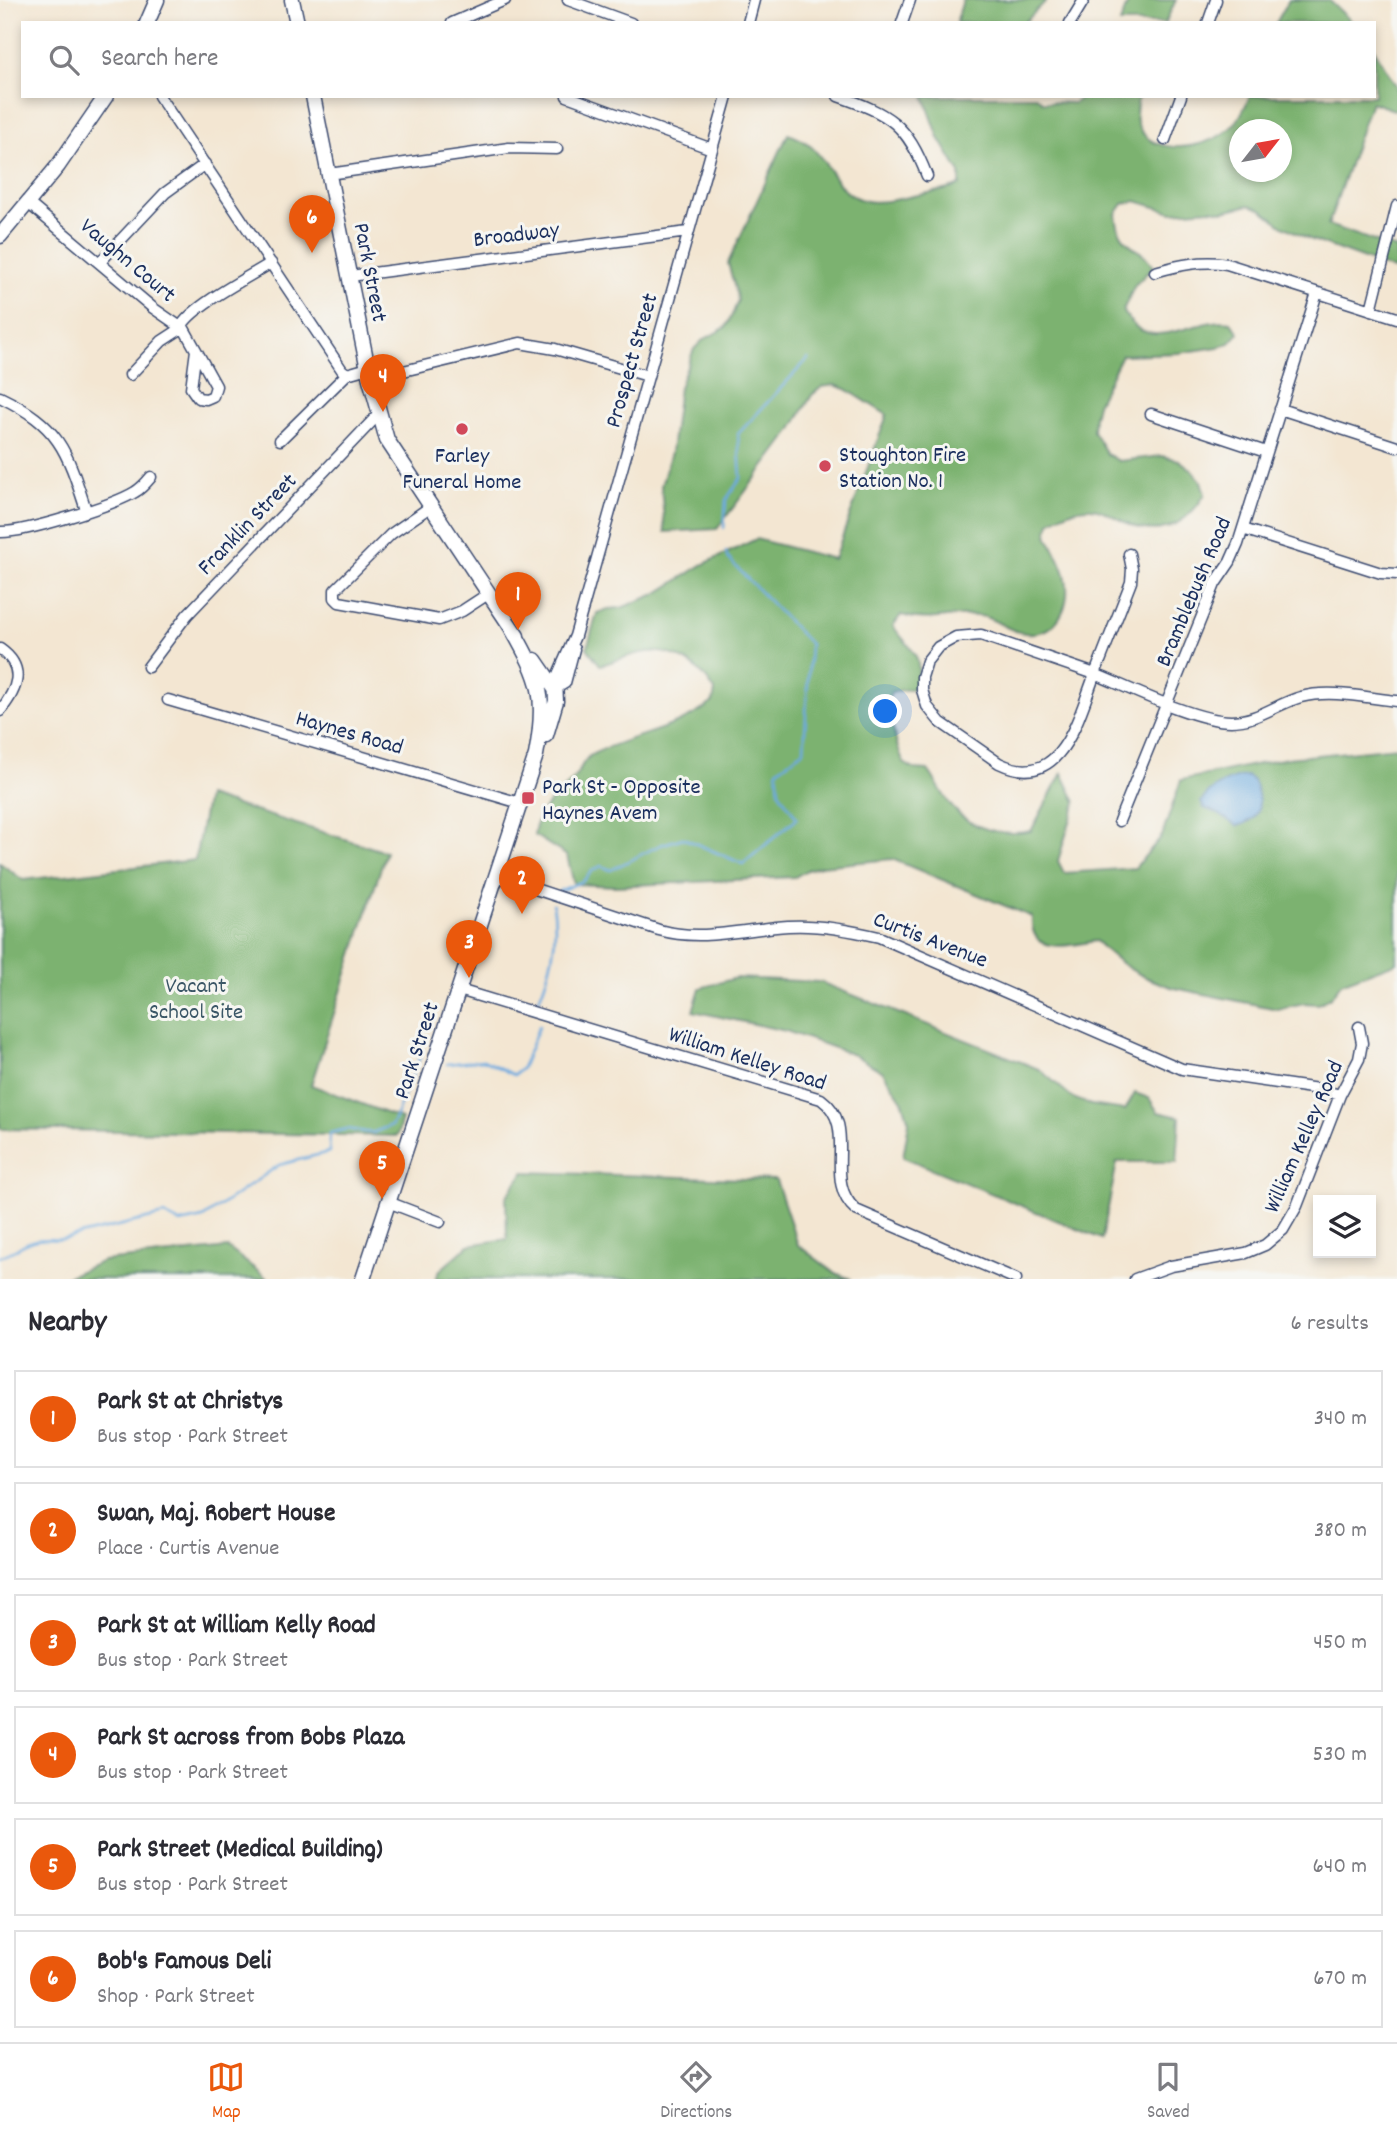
<!DOCTYPE html>
<html lang="en">
<head>
<meta charset="utf-8">
<style>
	body { margin:0; font-family:Dekko,sans-serif; background:#f2f2f3; color:#2b2b33 }
	.controls { position:absolute; right:21px; bottom:21px; display:grid; overflow:hidden; border-radius:0px; box-shadow:0 4px 10px #0003 }
	.controls button { width:63px; height:63px; display:grid; place-items:center; padding:0; border:0; border-bottom:2px solid #e1e1e2; background:#fff; color:#2b2b33; font:35px sans-serif }
	.compass { position:absolute; left:1229px; top:119px; width:63px; height:63px; border-radius:50%; background:#fff; box-shadow:0 4px 10px #0003; rotate:59deg }
	.you { position:absolute; left:886px; top:712px; width:24px; height:24px; margin:-18px; border:5px solid #fff; border-radius:50%; background:#1a73e8; box-shadow:0 0 0 10px #1a73e833 }
	.badge { display:grid; place-items:center; width:46px; height:46px; border-radius:50%; background:#ea580c; color:#fff; font-size:23px; font-weight:700 }
	.pin { position:absolute; translate:-50% -58px; filter:drop-shadow(0 2px 4px #0008) }
	.pin::after { content:''; position:absolute; top:37px; width:24px; height:21px; background:inherit; clip-path:polygon(0 0,100% 0,50% 100%) }
	.list { margin:0; padding:0; list-style:none }
	h2 { display:flex; justify-content:space-between; align-items:center; height:91px; margin:0; padding:0 28px; font-size:30px }
	h2 small { font-size:23px; font-weight:400; color:#7c7c81 }
	.list li { display:grid; grid-template-columns:46px 1fr auto; gap:21px; align-items:center; box-sizing:border-box; height:98px; margin:0 14px 14px; padding:0 14px; border:2px solid #e1e1e2; border-radius:0px }
	.list b { display:block; font-size:26px; white-space:nowrap }
	.list p { margin:0; font-size:23px; white-space:nowrap; color:#7c7c81 }
	.list em { font-size:23px; font-style:normal; color:#7c7c81 }
	.icon { flex:none; width:38px; height:38px; fill:none; stroke:currentColor; stroke-width:2; stroke-linecap:round; stroke-linejoin:round }
	.map { position:relative; flex:none; width:1397px; height:1279px; overflow:hidden }
	.search { position:absolute; background:#fff; box-shadow:0 4px 10px #0003; left:21px; right:21px; top:21px; height:77px; display:flex; align-items:center; gap:18px; box-sizing:border-box; padding:0 24px; border-radius:0px; color:#7c7c81; font-size:26px }
	.sheet { height:763px; background:#fff }
	nav { display:flex; justify-content:space-around; align-items:center; box-sizing:border-box; height:98px; border-top:2px solid #e1e1e2; background:#fff; font-size:19px; color:#7c7c81 }
	nav a { display:grid; justify-items:center; gap:4px }
	nav .on { color:#ea580c }
	.map>svg:first-child { display:block }
</style>
</head>
<body>
<div class="map">
<svg width="1397" height="1279" viewBox="0 0 1397 1279">
	<rect width="100%" height="100%" fill="#f6f6f2"/>
	<filter id="ink" filterUnits="userSpaceOnUse"><feTurbulence type="fractalNoise" baseFrequency=".0143" numOctaves="2"/><feDisplacementMap in="SourceGraphic" scale="14" xChannelSelector="R" yChannelSelector="G"/><feConvolveMatrix kernelMatrix="1 2 1 2 8 2 1 2 1" color-interpolation-filters="sRGB"/></filter>
	<filter id="wash" filterUnits="userSpaceOnUse"><feTurbulence type="fractalNoise" baseFrequency=".00686" numOctaves="4" result="noise"/><feDisplacementMap in="SourceGraphic" scale="28" xChannelSelector="R" yChannelSelector="G"/><feGaussianBlur stdDeviation="1.57" result="paint"/><feColorMatrix in="noise" values="0 0 0 0 0 0 0 0 0 0 0 0 0 0 0 0 0 1.4 0 .05"/><feComposite in="paint" operator="in"/></filter>
	<g filter="url(#wash)">
		<rect width="100%" height="100%" fill="#f3e6d2"/>
		<path fill="#7bb270" stroke="#4b7067" stroke-width="2" fill-rule="evenodd" d="M963,0H1047L1024,23H956Z
			M1129,0H1176L1165,23H1120Z
			M1289,0H1329L1353,23H1276Z
			M1374,49L1397,87V111L1371,102L1328,225L1397,249V271L1307,238L1283,226L1261,209L1249,205L1224,211L1211,209L1172,212L1136,201L1123,204L1116,214C1119,250 1139,242 1153,267L1135,285L1123,310C1148,360 1193,315 1231,322L1239,333L1230,343L1218,347L1179,353L1122,355L1097,404L1094,417L1093,431L1107,454L1119,461L1162,456L1179,460L1191,469L1201,481L1205,494C1188,523 1160,540 1127,523C1115,518 1105,509 1091,508C1077,507 1062,514 1050,522L1047,535C1053,547 1061,560 1065,574C1073,603 1059,636 1025,633C1008,632 996,618 980,616C950,613 931,624 901,615L893,626C912,653 923,651 917,688L891,692L887,705L898,748L904,763L914,769L928,770C937,782 943,796 953,808C971,829 1004,837 1031,831L1062,773L1076,802L1058,861L1064,873L1135,868L1162,836L1181,780L1287,758L1397,747V962L1341,983L1331,997L1318,1004L1304,1003L1277,1009L1174,988C1140,977 1122,967 1096,941C1070,945 1029,957 1032,917L892,859L821,866L807,870L795,877L616,886L574,884L567,856L534,835C537,811 553,798 570,783C579,775 582,759 593,754C633,734 678,730 713,702L715,691C700,666 677,650 648,652C632,653 615,662 600,665L587,648L597,613L608,609L621,608L656,594L702,565L756,539L834,559L887,415L846,389L834,385L822,387L812,395L791,431L717,529L665,532L661,486L671,452L679,387L694,349L703,340L726,327L733,313L738,300L728,263L788,134C817,142 824,165 841,186C862,211 892,200 918,195C933,192 947,191 960,185V173L939,138L924,96H1036L1043,102L1074,103L1083,96H1139C1119,160 1208,158 1237,121C1242,114 1246,104 1250,96H1374ZM1240,130H1282V172H1240Z
			M207,796L386,852L311,1085L402,1119L397,1136L0,1129V863L23,880L195,860Z
			M736,978L820,982L1039,1069L1073,1098L1091,1105L1125,1110L1135,1093L1149,1098L1158,1112L1180,1117L1177,1162H1117L1102,1239L903,1157L909,1122L903,1102L883,1072L854,1055L786,1031L693,1011L700,988Z
			M524,1172L776,1180L798,1245L835,1273L851,1279H436L439,1271L469,1245L507,1239L506,1197Z
			M228,1248L268,1279H62L103,1261Z"/>
		<path fill="#6daadf" stroke="#446c9e" stroke-width="2" d="M1246,776C1253,779 1254,781 1256,788C1263,808 1258,821 1237,826L1217,813L1204,808L1201,802C1210,788 1229,778 1246,776Z"/>
		<g fill="none" stroke-linecap="round" stroke-linejoin="round">
			<path stroke="#6daadf" stroke-width="2.5" d="M724,528L726,500L741,478L738,434L808,359
				M559,891L583,881L592,871L601,866L611,870L660,845L683,838L743,864L797,818L779,792L777,770L804,750L810,644L727,557L726,552
				M537,1004C551,971 559,941 553,904
				M447,1064L483,1060L514,1075L522,1068L539,1026
				M0,1256C13,1254 23,1242 36,1240C51,1237 56,1243 75,1236L164,1215L180,1223L203,1218L279,1165L329,1152L330,1133L347,1129L372,1133L392,1125L420,1057"/>
		</g>
	</g>
	<g filter="url(#ink)">
		<g fill="none" stroke-linecap="round" stroke-linejoin="round">
			<g stroke="#3b4a6f" stroke-width="13">
				<path id="minor" d="M568,0L631,23
					M452,23L505,0
					M748,23L754,0
					M902,23L910,0
					M1070,23L1084,0
					M1208,23L1216,0
					M159,96L342,370L347,374L368,368
					M567,96L712,149
					M838,96C890,114 907,124 927,176
					M1165,140L1181,96
					M329,174L509,148L557,149
					M28,203L153,308L182,328L162,341L130,375
					M100,262L165,193L205,164
					M1155,272C1179,265 1202,260 1227,264L1397,318
					M350,276L688,232
					M1371,310L1397,206
					M196,350L216,386L213,396L206,399L198,398L191,388L196,350L182,325C196,304 247,278 271,263
					M370,379L520,343L555,349L648,376
					M0,397C60,426 67,451 86,510
					M1280,409L1397,447
					M1151,414L1266,452
					M280,440L347,374
					M430,507L391,534L335,590V598L339,602L439,620L462,611L488,594
					M1243,529L1381,573L1397,574
					M0,532C24,533 114,505 135,492C142,488 146,483 151,477
					M1129,554L1132,569L1131,582L1095,674L981,635L956,637L938,647L927,661L922,677V690L927,706L940,722L999,763C1062,793 1078,717 1095,674C1129,688 1196,721 1231,721C1258,721 1276,704 1301,697C1331,689 1367,698 1397,701
					M0,649C27,668 17,690 0,711
					M148,667L187,615L379,414
					M555,681L575,636L727,96
					M555,689L565,683L574,649
					M168,700L520,803
					M1119,821L1215,584L1230,562L1238,544L1317,293
					M496,876L659,930C702,942 744,929 788,926C818,924 850,930 879,937L1182,1069L1318,1089L1340,1095
					M459,990L821,1099C860,1127 821,1180 856,1210L1016,1279
					M388,1202L440,1222
					M1135,1279L1171,1266L1246,1253L1265,1245L1283,1230L1297,1206L1340,1095L1359,1059L1362,1043L1359,1027"/>
			</g>
			<g stroke="#3b4a6f" stroke-width="17">
				<path id="major" d="M292,0L297,23
					M147,23L157,0
					M313,96L370,379L387,440L517,636
					M0,236L58,166L106,96
					M535,660L555,689
					M546,735L556,701L555,681
					M363,1279L536,755C547,697 541,680 512,629"/>
			</g>
			<use href="#minor" stroke="#fff" stroke-width="10"/>
			<use href="#major" stroke="#fff" stroke-width="14"/>
		</g>
	</g>
	<g fill="#d1495b" stroke="#f6f6f2" stroke-width="2.5">
		<circle cx="462" cy="429" r="7"/>
		<circle cx="825" cy="466" r="7"/>
		<rect x="521" y="791" width="14" height="14" rx="3.5"/>
	</g>
	<g text-anchor="middle" stroke-width="6" stroke-linejoin="round" paint-order="stroke">
		<g font-size="23" fill="#1b2f5e" stroke="#f6f6f2">
			<text transform="translate(516 233) rotate(-7)" y="8">Broadway</text>
			<text transform="translate(129 259) rotate(40)" y="8">Vaughn Court</text>
			<text transform="translate(372 272) rotate(79)" y="8">Park Street</text>
			<text transform="translate(630 360) rotate(-74)" y="8">Prospect Street</text>
			<text transform="translate(246 523) rotate(-46)" y="8">Franklin Street</text>
			<text transform="translate(1192 591) rotate(-67)" y="8">Bramblebush Road</text>
			<text transform="translate(350 731) rotate(16)" y="8">Haynes Road</text>
			<text transform="translate(931 938) rotate(21)" y="8">Curtis Avenue</text>
			<text transform="translate(415 1050) rotate(-72)" y="8">Park Street</text>
			<text transform="translate(748 1057) rotate(18)" y="8">William Kelley Road</text>
			<text transform="translate(1302 1136) rotate(-66)" y="8">William Kelley Road</text>
		</g>
		<g font-size="23" fill="#1b2f5e" stroke="#f6f6f2" text-anchor="start">
			<text x="839" y="461">Stoughton Fire<tspan x="839" dy="26">Station No. 1</tspan></text>
			<text x="462" y="462" text-anchor="middle">Farley<tspan x="462" dy="26">Funeral Home</tspan></text>
			<text x="542" y="793">Park St - Opposite<tspan x="542" dy="26">Haynes Avem</tspan></text>
		</g>
		<g font-size="23" fill="#3b5767" stroke="#f6f6f2">
			<text x="196" y="992">Vacant<tspan x="196" dy="26">School Site</tspan></text>
		</g>
	</g>
</svg>
<div class="controls">
<button><svg class="icon" aria-label="layers" viewBox="0 0 24 24"><path d="M12 4l9 5-9 5-9-5zM3 14l9 5 9-5"/></svg></button>
</div>
<svg class="compass" viewBox="-18 -18 36 36"><path d="M0-13l5 13h-10z" fill="#e53935"/><path d="M0 13l5-13h-10z" fill="#7c7c81"/></svg>
<div class="you"></div>
<div class="pin badge" style="left:518px;top:630px">1</div>
<div class="pin badge" style="left:522px;top:914px">2</div>
<div class="pin badge" style="left:469px;top:978px">3</div>
<div class="pin badge" style="left:383px;top:412px">4</div>
<div class="pin badge" style="left:382px;top:1199px">5</div>
<div class="pin badge" style="left:312px;top:253px">6</div>
<div class="search"><svg class="icon" aria-label="search" viewBox="0 0 24 24"><circle cx="10" cy="10" r="6"/><path d="M15 15l6 6"/></svg>Search here</div>
</div>
<section class="sheet">
<h2>Nearby<small>6 results</small></h2>
<ul class="list">
<li><span class="badge">1</span><div><b>Park St at Christys</b><p>Bus stop · Park Street</p></div><em>340 m</em></li>
<li><span class="badge">2</span><div><b>Swan, Maj. Robert House</b><p>Place · Curtis Avenue</p></div><em>380 m</em></li>
<li><span class="badge">3</span><div><b>Park St at William Kelly Road</b><p>Bus stop · Park Street</p></div><em>450 m</em></li>
<li><span class="badge">4</span><div><b>Park St across from Bobs Plaza</b><p>Bus stop · Park Street</p></div><em>530 m</em></li>
<li><span class="badge">5</span><div><b>Park Street (Medical Building)</b><p>Bus stop · Park Street</p></div><em>640 m</em></li>
<li><span class="badge">6</span><div><b>Bob's Famous Deli</b><p>Shop · Park Street</p></div><em>670 m</em></li>
</ul>
</section>
<nav>
<a class="on"><svg class="icon" aria-label="map" viewBox="0 0 24 24"><path d="M3 6l6-2 6 2 6-2v14l-6 2-6-2-6 2zM9 4v14M15 6v14"/></svg>Map</a>
<a><svg class="icon" aria-label="directions" viewBox="0 0 24 24"><path d="M12 3l9 9-9 9-9-9zM9 14v-3h6M13 9l2 2-2 2"/></svg>Directions</a>
<a><svg class="icon" aria-label="saved" viewBox="0 0 24 24"><path d="M7 4h10v16l-5-4-5 4z"/></svg>Saved</a>
</nav>
</body>
</html>
